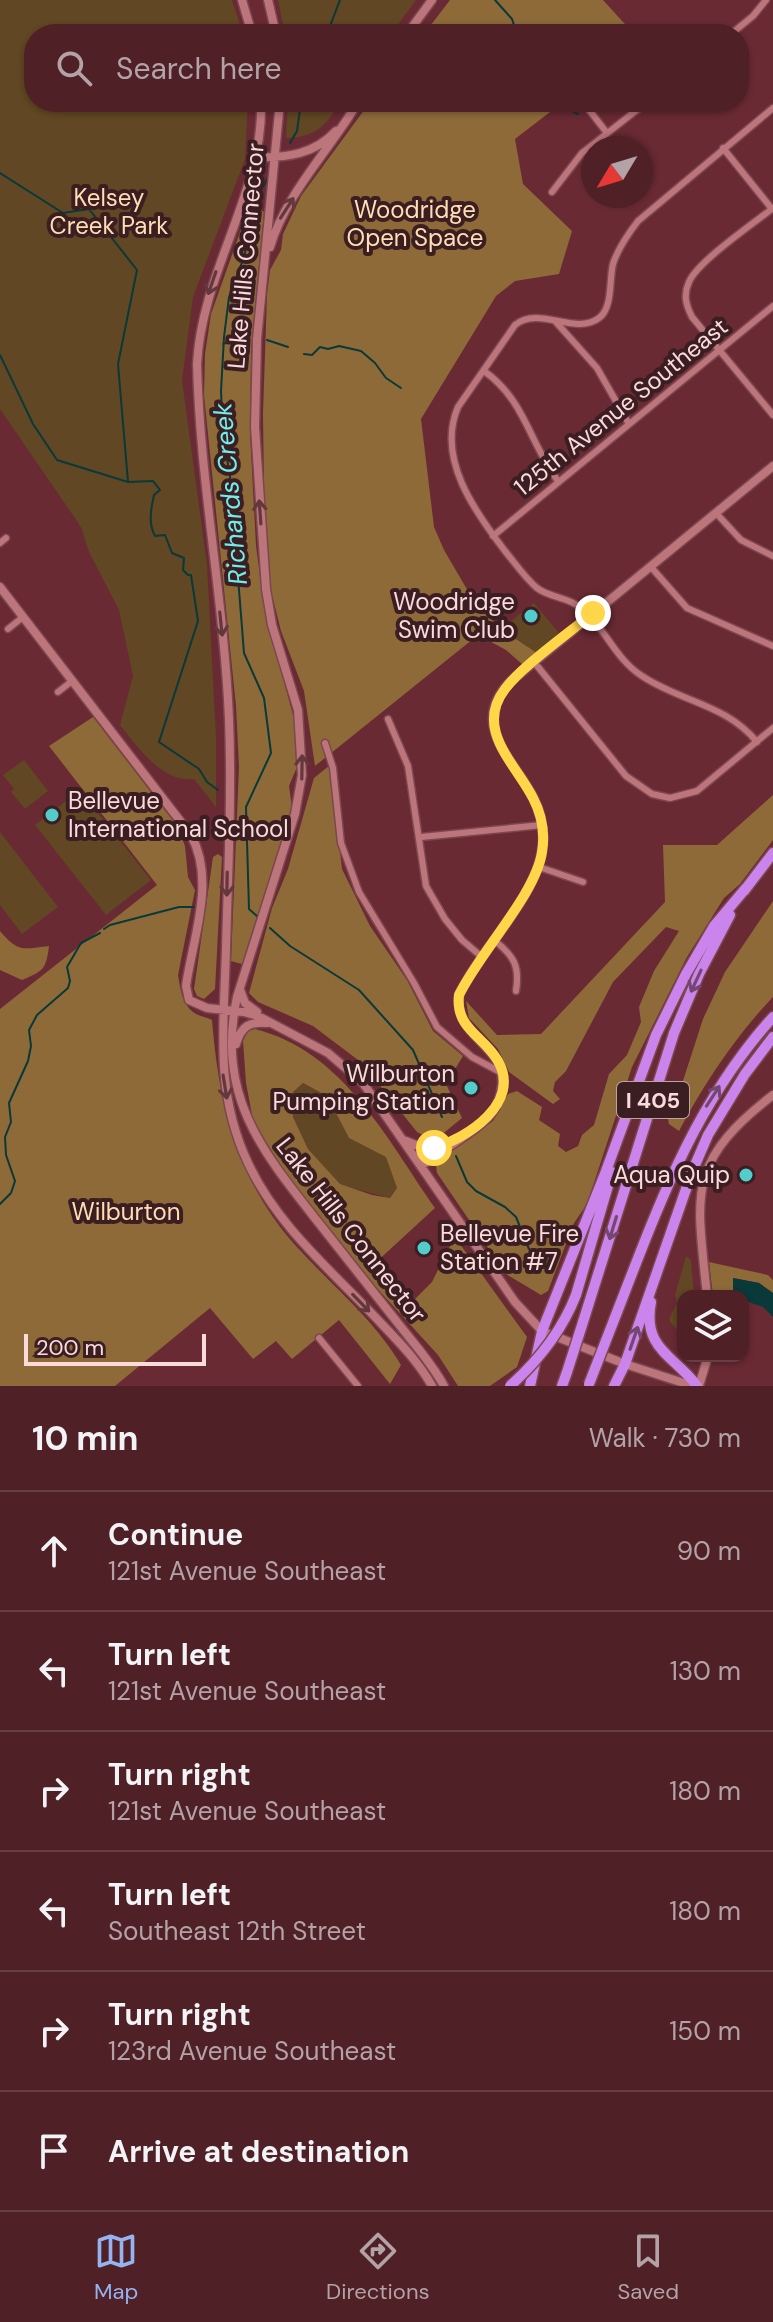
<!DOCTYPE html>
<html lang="en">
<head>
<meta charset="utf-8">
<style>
	body { margin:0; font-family:"DM Sans",sans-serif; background:#55282e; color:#f1f3f6 }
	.controls { position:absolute; right:24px; bottom:24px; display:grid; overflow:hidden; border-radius:16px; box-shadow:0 2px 6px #0004 }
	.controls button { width:72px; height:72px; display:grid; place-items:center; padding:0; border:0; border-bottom:2px solid #663e43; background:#4f2026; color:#f1f3f6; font:40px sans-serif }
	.compass { position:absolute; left:581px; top:136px; width:72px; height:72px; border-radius:50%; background:#4f2026; box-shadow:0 2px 6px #0004; rotate:232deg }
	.scale { position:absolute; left:24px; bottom:20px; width:182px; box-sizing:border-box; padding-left:8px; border:4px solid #fadadb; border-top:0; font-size:22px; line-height:28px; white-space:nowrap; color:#fadadb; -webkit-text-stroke:6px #3b1e21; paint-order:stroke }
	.stop { position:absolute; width:24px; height:24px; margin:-18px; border:6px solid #ffd54a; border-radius:50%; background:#fff }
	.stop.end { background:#ffd54a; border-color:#fff; box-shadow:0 2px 8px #0008 }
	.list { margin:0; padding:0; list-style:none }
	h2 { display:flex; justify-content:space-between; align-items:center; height:104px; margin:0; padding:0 32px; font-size:34px }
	h2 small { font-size:26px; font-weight:400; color:#b3a3a7 }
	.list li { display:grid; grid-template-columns:52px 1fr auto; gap:24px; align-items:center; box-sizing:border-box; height:120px; padding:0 32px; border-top:2px solid #663e43 }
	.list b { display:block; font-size:30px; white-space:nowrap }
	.list p { margin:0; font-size:26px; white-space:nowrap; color:#b3a3a7 }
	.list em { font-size:26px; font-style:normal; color:#b3a3a7 }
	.icon { flex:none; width:44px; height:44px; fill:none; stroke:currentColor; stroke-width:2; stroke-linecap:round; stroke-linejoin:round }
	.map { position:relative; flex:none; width:773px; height:1386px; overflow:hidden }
	.search { position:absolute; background:#4f2026; box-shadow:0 2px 6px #0004; left:24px; right:24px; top:24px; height:88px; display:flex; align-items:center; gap:20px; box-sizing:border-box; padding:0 28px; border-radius:32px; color:#b3a3a7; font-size:30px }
	.sheet { height:824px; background:#4f2026 }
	nav { display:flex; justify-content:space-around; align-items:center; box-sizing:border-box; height:112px; border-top:2px solid #663e43; background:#4f2026; font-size:22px; color:#b3a3a7 }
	nav a { display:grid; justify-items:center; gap:4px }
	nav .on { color:#95b2f1 }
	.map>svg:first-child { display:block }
</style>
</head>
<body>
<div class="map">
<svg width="773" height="1386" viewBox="0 0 773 1386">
	<rect width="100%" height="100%" fill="#692a33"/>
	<path fill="#614723" d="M0,0H232L243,34H34V102H248L245,159L193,297L182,380L207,565L216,738V807L194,779C162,783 138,747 120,725L133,676L119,610L89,552L81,527L0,409Z
		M278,0H416L391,34H285Z
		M288,102H341C324,126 318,137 286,138Z
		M534,603L559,633L537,653L501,629Z
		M24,760L48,791L25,809L11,792L14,789L3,775Z
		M80,790L151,880L106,915L35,825Z
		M0,832L58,907L22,934L0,905Z
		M303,1083L327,1096L349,1138L386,1156L397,1188L390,1198L340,1185L308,1149L293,1117L291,1094Z
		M686,1256L691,1260L694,1296H683L682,1335L670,1322V1317L677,1303L675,1295Z"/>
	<path fill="#8e6a39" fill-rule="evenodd" d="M450,0H603L634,34H424Z
		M370,102H563L515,139L523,184L572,231L559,274L515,281L496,296L421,419L434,527L444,550L468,591L498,627L537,653L522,664L506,650L478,635L315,766L304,691L281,631L271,591L264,494L263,413L267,295L270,270L281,250L283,234L301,196Z
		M250,204L264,212L251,351L250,433L256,546L265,613L295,722L297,767L289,786L292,807L242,964L231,961L239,767L236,706L204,395L205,354L211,314Z
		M93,717L177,826L185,846L188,877L195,890L178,975C180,987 182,1004 193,1012C198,1016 206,1017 212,1020C219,1106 237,1180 296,1246C331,1285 374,1319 401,1365L390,1384L339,1320L292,1359L276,1341L253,1359L210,1308L115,1386H0V1009L157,885L49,746Z
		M330,765L342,869L370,926L407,980L433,1031L463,1056L446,1084L462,1118L434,1141L417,1132L362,1063L313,1026L258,1002L249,993L272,908L288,869L314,778Z
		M773,795V840L740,884L724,898L687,957L632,1067L587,1204L574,1223L548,1291L541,1295L506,1274L437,1173L436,1165L440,1159L493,1121L508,1094L517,1091L542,1107L539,1120L560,1134L558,1146L566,1152L578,1146L582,1135L594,1125L609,1074L627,1055L641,1022L639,1007L654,971L679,931L666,927L613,982L566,1071L555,1082L553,1091L560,1099L553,1104L509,1072L498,1049L469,1018L466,1001L497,1035L541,1034L665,902L663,845H717Z
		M218,854L222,857L215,989L204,999L197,996L194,989L213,857Z
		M773,901V997C735,1037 705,1082 679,1131L669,1124L667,1114L681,1087L703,1019L725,972Z
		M0,931C19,953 22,949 49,946C46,970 43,971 22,980L0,970Z
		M255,1029C343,1051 387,1139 435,1208L373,1265L411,1303L432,1282L450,1246L457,1240L527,1337L517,1367L490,1386H458L438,1355L363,1273L276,1162L265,1144L252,1115L246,1083L243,1041L248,1031ZM303,1083L327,1096L349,1138L386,1157L397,1188L390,1198L372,1195L340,1184L308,1149L293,1117L291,1094Z
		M709,1262L768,1275L773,1280V1293L759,1283L733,1278V1291L736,1296H713Z"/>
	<path fill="#0a3939" d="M733,1278L759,1283L773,1293V1317L763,1307L743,1300V1296H736L733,1291Z"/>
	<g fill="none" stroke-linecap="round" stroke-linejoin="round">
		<path stroke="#0a3939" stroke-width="2" d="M495,0L512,19L517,34
			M327,34L340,0
			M565,102L568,109L578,114
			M290,143L297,131L301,102
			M0,173L63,213L89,209L137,270L118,364L128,482L153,481L160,490L154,495C151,508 148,524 155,536L165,535L172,553L184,558L183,570L188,575H191L198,621L159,742L199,769L207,782L218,790
			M267,340L288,347
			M223,344L237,340L248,341
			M304,354L312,355L320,347L328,349L339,346L361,351L375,363L386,378L401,388
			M0,355L33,424L57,460L128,482
			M258,917L249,909L246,807L271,753L264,698L244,653L230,476L223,436L221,391L224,337L229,297L244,257L259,194L268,178
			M270,928L290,946L359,990L413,1050L442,1117
			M104,929L110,925L179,907H194
			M456,1156L467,1182L476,1191L505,1207L516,1217L529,1249L545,1260
			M0,1204L11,1193L15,1181L6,1155L5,1137L11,1122L9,1103L28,1061L31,1046L29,1030L37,1015L68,988L70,981L67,967L81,943L100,933"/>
		<g stroke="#7c4750" stroke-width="9">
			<path id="street" d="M731,34L753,16L766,0
				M583,102L607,133
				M723,148L772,209
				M552,192L582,153L647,102
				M773,208C754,223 697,262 689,282C683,295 686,305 692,317L773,415
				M555,321L597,368L629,424
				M484,371C525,400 529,442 558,481
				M716,513L741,540L773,556
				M493,536L773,306
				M0,543L6,538
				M651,567L687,608L773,646
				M8,629L23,617
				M534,662L626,776L652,794L670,798L697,791L773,728
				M58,692L72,681
				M388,719L408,766L426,886L445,919L462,940L482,957
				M757,742C726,704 681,702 642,676C615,659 605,627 581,608C569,597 550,598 537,588C525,578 515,563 505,551C475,512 436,458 458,407L515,325C539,305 575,336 599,318C613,308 609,279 613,264C618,248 628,234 638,221L773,108
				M325,743L333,768L341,843L359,892L414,983L437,1027L472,1057L502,1073
				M421,837L542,825
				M539,867L583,882
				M494,940C514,956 520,966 516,991
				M319,1338L358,1386"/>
		</g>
		<g stroke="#7c4750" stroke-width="11">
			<path id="secondary" d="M242,0L252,34
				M268,0L276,34
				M407,34L432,0
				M261,102C264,192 202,270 197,364C200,483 224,600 229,719C232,796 228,872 226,949C224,1025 214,1091 248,1163C277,1226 332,1271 378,1320C398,1341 418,1361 432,1386
				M280,102L257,339L255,427L266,589L272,625L298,710L302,775L295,814L237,997C216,1095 261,1150 318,1222C346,1257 373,1292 401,1327C416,1346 433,1365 444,1386
				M256,157C287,158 315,154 336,131
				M270,247C286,193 330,150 358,102
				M0,587L191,835C216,881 193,937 186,986L189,1000L207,1008L244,1012L258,1016L328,1053L363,1083L515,1302L542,1331L625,1364L693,1386
				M240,990L245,1003L257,1012
				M236,1044C241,1027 249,1021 267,1023
				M406,1141L426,1149L446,1144
				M421,1166C441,1151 475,1132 491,1114C497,1106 501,1096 502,1085C506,1045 453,1036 459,995C481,947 546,889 543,835C542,823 540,811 534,799C515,760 467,725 511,681L773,466
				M707,1296C697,1194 685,1163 773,1095
				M699,1386L708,1356"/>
		</g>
		<g stroke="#7c4750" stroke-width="13">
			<path id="highway" d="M744,891L773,853
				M576,1295L612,1172
				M651,1302C642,1349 674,1355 697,1386
				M614,1320C657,1210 692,1107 773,1017
				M583,1322L674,1033L699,974L730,915
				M530,1386L542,1331L606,1171L656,1035L686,974L714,926L746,888
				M562,1386L567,1372
				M614,1386L625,1364L692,1172L708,1135L745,1074L773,1037"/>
		</g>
		<use href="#street" stroke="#bc757b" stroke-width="6"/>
		<use href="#secondary" stroke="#bc757b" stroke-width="8"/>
		<use href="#highway" stroke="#ca84eb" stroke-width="10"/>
		<g stroke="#7c4750" stroke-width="13" stroke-linecap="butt">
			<path id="highway-bridge" d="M567,1372L583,1322
				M589,1384L614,1320
				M510,1386C539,1360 562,1331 576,1295"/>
		</g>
		<use href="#highway-bridge" stroke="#ca84eb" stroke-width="10"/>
	</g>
	<defs><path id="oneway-shaft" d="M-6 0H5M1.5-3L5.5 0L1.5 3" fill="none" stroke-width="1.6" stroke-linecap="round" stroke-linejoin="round" transform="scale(2)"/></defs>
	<g stroke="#62383c">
		<use href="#oneway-shaft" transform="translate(287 208) rotate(-57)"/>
		<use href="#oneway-shaft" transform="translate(212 283) rotate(109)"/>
		<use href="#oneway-shaft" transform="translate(260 512) rotate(-94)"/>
		<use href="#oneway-shaft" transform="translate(221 624) rotate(84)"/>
		<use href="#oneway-shaft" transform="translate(302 767) rotate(-89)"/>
		<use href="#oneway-shaft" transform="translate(227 884) rotate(91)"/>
		<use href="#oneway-shaft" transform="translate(225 1087) rotate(81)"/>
		<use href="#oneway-shaft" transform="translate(361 1303) rotate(46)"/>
	</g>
	<g stroke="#744772">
		<use href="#oneway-shaft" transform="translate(696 981) rotate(115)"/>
		<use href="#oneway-shaft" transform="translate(713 1096) rotate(-57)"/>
		<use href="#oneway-shaft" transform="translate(613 1228) rotate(107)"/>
		<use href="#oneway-shaft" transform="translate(634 1338) rotate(-71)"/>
	</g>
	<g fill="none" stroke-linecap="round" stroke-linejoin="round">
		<path stroke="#ffd54a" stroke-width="10" d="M434,1148C467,1138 522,1103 498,1061C484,1036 455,1029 459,995C479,953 536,894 542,852C545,834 542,815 533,798C516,764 474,730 505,689C522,666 569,633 593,613"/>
	</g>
	<g fill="#52cdcc" stroke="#3b1e21" stroke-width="3">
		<circle cx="531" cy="616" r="8"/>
		<circle cx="52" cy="815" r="8"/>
		<circle cx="471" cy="1088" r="8"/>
		<circle cx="746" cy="1175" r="8"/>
		<circle cx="424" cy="1248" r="8"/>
	</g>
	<g text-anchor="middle" stroke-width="8" stroke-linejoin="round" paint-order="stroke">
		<rect fill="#3b1e21" stroke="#c1a2a3" stroke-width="2" x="617" y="1082" width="72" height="36" rx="6"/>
		<g font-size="22" font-weight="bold" fill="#fadadb">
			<text x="653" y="1108">I 405</text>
		</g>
		<g font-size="24" fill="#ffdeb3" stroke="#3b1e21">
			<text x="109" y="206">Kelsey<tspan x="109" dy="28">Creek Park</tspan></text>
			<text x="415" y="218">Woodridge<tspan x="415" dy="28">Open Space</tspan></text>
			<text x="126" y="1220">Wilburton</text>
		</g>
		<g font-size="24" fill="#fadadb" stroke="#3b1e21">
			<text transform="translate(246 256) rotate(-85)" y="8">Lake Hills Connector</text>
			<text transform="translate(621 407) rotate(-39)" y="8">125th Avenue Southeast</text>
			<text transform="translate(351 1230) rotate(52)" y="8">Lake Hills Connector</text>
		</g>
		<g font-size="24" fill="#fadadb" stroke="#3b1e21" text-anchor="end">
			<text x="515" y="610">Woodridge<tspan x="515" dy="28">Swim Club</tspan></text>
			<text x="68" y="809" text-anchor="start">Bellevue<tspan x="68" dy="28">International School</tspan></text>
			<text x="455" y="1082">Wilburton<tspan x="455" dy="28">Pumping Station</tspan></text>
			<text x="730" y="1183">Aqua Quip</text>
			<text x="440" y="1242" text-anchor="start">Bellevue Fire<tspan x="440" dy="28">Station #7</tspan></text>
		</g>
		<g font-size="26" font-style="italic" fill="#71edeb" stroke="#3b1e21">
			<text transform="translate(230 494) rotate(-95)" y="9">Richards Creek</text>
		</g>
	</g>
</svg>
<div class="controls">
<button><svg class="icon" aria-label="layers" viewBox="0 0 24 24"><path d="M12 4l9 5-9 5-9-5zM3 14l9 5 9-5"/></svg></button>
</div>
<svg class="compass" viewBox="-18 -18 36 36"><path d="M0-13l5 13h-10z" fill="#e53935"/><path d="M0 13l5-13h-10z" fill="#b3a3a7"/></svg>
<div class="scale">200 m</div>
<div class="stop" style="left:434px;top:1148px"></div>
<div class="stop end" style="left:593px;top:613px"></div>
<div class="search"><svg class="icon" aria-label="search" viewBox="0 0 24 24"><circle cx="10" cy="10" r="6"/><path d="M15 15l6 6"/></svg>Search here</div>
</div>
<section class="sheet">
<h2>10 min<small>Walk · 730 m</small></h2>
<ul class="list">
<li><svg class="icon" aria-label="ahead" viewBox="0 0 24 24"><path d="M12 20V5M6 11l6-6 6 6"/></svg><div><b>Continue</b><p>121st Avenue Southeast</p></div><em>90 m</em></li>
<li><svg class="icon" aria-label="left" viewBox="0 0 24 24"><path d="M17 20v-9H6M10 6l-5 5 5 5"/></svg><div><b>Turn left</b><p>121st Avenue Southeast</p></div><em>130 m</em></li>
<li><svg class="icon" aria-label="right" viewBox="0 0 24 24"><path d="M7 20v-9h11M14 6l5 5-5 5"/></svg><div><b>Turn right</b><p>121st Avenue Southeast</p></div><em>180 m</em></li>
<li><svg class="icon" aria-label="left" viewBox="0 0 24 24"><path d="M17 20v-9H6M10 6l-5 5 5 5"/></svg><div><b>Turn left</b><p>Southeast 12th Street</p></div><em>180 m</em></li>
<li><svg class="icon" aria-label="right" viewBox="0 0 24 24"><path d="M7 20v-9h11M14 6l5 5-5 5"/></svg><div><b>Turn right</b><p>123rd Avenue Southeast</p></div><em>150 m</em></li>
<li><svg class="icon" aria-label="arrive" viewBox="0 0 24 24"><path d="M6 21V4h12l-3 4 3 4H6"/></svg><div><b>Arrive at destination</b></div></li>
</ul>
</section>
<nav>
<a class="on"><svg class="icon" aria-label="map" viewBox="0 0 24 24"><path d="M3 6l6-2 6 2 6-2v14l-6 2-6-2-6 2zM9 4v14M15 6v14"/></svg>Map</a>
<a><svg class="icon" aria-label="directions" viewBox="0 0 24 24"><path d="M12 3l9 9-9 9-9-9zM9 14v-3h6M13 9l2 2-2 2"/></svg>Directions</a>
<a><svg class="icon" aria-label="saved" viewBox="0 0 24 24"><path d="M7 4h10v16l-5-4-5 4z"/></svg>Saved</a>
</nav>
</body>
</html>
